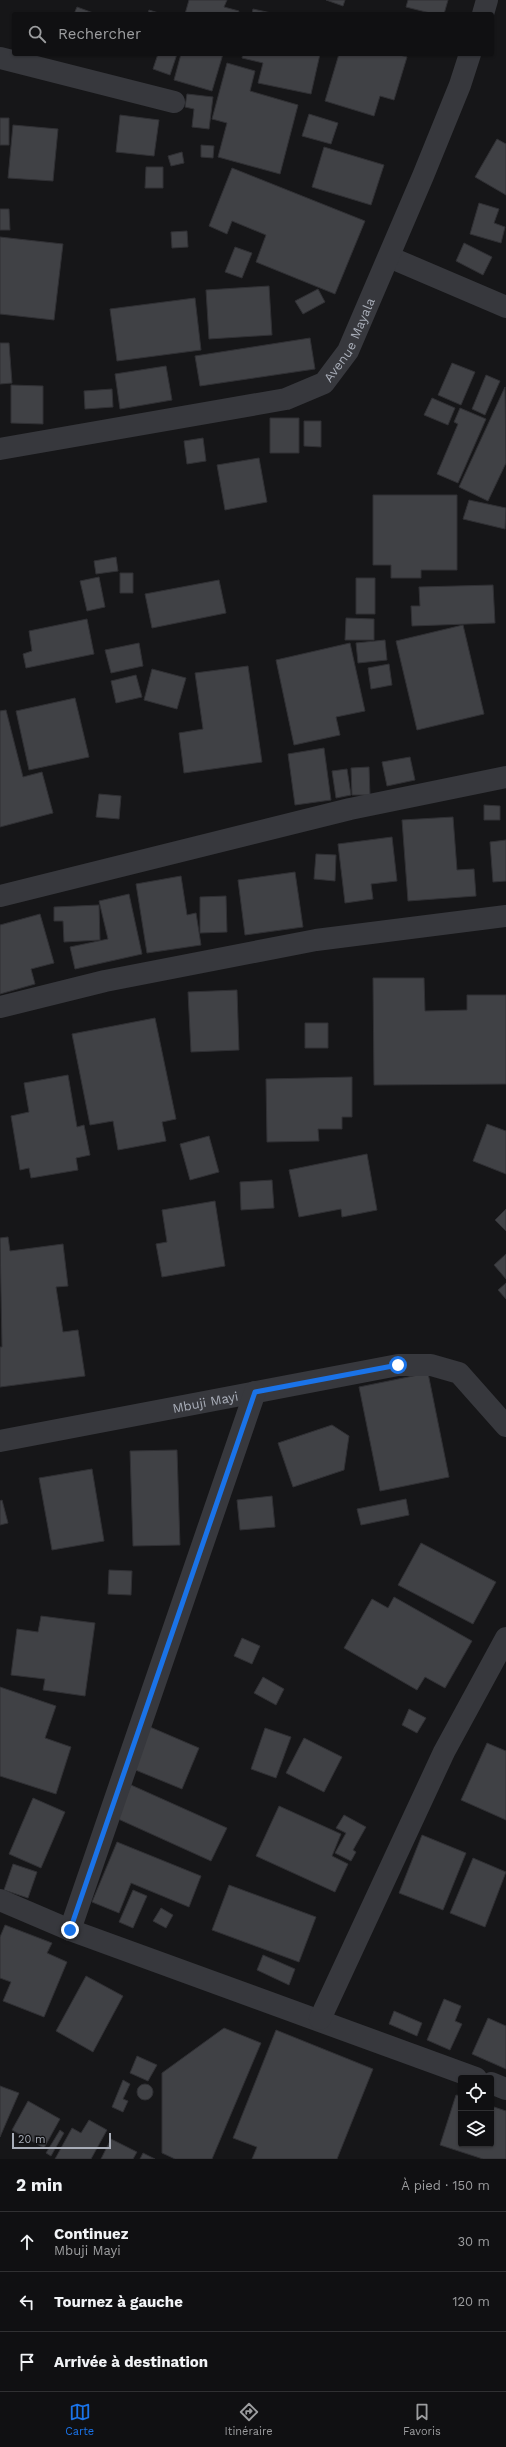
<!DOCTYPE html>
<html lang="fr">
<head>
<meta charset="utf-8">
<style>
	body { margin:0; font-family:"Work Sans",sans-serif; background:#1e1e20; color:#f1f3f6 }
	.controls { position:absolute; right:12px; bottom:12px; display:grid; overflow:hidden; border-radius:4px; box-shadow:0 1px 3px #0004 }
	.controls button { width:36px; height:36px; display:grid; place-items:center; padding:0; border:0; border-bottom:1px solid #303032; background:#101012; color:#f1f3f6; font:20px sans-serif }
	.scale { position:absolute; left:12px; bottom:10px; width:99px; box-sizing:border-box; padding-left:4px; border:2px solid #a8adb8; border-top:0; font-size:11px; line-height:14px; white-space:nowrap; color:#a8adb8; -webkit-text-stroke:3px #111113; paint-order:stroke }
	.stop { position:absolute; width:12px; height:12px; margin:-9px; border:3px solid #1a73e8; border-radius:50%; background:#fff }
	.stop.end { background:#1a73e8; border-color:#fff; box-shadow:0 1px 4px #0008 }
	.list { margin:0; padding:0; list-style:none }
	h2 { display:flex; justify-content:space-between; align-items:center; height:52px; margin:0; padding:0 16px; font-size:17px }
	h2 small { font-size:13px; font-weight:400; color:#9c9d9f }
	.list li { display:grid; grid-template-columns:26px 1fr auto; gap:12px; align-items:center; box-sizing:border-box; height:60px; padding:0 16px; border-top:1px solid #303032 }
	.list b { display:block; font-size:15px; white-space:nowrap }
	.list p { margin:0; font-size:13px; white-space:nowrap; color:#9c9d9f }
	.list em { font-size:13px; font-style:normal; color:#9c9d9f }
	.icon { flex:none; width:22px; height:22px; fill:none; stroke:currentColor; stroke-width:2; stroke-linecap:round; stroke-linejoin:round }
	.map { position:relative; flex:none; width:506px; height:2159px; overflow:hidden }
	.search { position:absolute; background:#101012; box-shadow:0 1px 3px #0004; left:12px; right:12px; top:12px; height:44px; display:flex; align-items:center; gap:10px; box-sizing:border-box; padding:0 14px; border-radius:4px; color:#9c9d9f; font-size:15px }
	.sheet { height:232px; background:#101012 }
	nav { display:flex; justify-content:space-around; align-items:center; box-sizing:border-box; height:56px; border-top:1px solid #303032; background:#101012; font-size:11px; color:#9c9d9f }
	nav a { display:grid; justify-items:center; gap:2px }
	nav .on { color:#1a73e8 }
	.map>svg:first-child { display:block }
</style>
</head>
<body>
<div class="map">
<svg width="506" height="2159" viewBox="0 0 506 2159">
	<rect width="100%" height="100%" fill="#161618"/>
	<path fill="#404145" stroke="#303034" d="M189,0H227L224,7L239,11L238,14H185Z
		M326,0H345L343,6Z
		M408,0H448L444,14H434L406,7Z
		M77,7L96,14H74Z
		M253,9L276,14H252Z
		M149,10L162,14H148Z
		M158,54H177L170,75L153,69Z
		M181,54H223L212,91L174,80Z
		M243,54H320L311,94L258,83L263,63L242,58Z
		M339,54H396L407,57L394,100L380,96L374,116L325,101Z
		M227,63L255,71L250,91L298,105L280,174L218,157L227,123L212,119Z
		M187,94L213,97L209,129L192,127L194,109L185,107Z
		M309,114L338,123L331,144L302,136Z
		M120,115L159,120L154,156L116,152Z
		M0,118H9V145H0Z
		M13,125L58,129L53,181L8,178Z
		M497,139L506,144V195L475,177Z
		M201,145L214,146L213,158L201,157Z
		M324,147L384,165L371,205L312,187Z
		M182,152L184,163L171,166L168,156Z
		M146,167H163V188H145Z
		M232,168L365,221L335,294L256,262L266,235L232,221L227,234L209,226Z
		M479,203L499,209L494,223L505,227L501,243L470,234Z
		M0,209H9L10,230H0Z
		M187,231L188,247L172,248L171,232Z
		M0,237L63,244L54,320L0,314Z
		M464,243L492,257L483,275L456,261Z
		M235,247L252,253L242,278L225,272Z
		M269,286L272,335L209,339L206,290Z
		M318,289L325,302L303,314L295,301Z
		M195,298L201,350L117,361L110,309Z
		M310,338L315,369L200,386L195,356Z
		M0,343H9L12,383L0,384Z
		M452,363L475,372L461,405L438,395Z
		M166,366L172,400L120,409L115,374Z
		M486,375L500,381L485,415L472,409Z
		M11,385L43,386V424L11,423Z
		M505,387L506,463L488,501L459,487Z
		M112,389L113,407L85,409L84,391Z
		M432,398L455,408L448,425L424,415Z
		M460,408L486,419L458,483L437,474L458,424L454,422Z
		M270,418H299V453H270Z
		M304,421H321V447L304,446Z
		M203,438L206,461L187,464L184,441Z
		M259,458L267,502L225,510L217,465Z
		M373,495H457V570H421V578H391V565H373Z
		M469,500L506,508L505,529L463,519Z
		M116,557L118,571L96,574L94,561Z
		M120,573H133V593H120Z
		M99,577L105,607L87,611L80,581Z
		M356,578H375V614H356Z
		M219,580L226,613L152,628L145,594Z
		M493,585L495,623L412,626L411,606H420L419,587Z
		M346,618L374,619V640H345Z
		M87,619L94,654L26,668L23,654L32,651L29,631Z
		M463,625L484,714L417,730L396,641Z
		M385,640L387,660L358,663L356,643Z
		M139,643L143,666L111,673L105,650Z
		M350,643L365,711L336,717L340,735L294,745L276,660Z
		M389,664L392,685L371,689L368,668Z
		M248,666L262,762L184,773L179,733L203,729L195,673Z
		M152,669L186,678L177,709L144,700Z
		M136,675L142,697L116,703L111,681Z
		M75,698L89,757L29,770L16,711Z
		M6,710L23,777L42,772L53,813L0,827V711Z
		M324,748L331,800L295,805L288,754Z
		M410,757L415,780L387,786L382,762Z
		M369,767L370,795H352L351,768Z
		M347,769L351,795L336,798L332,771Z
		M99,794L121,796L119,819L96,817Z
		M484,805L500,806V820H484Z
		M453,817L457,870L474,869L476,896L408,901L402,820Z
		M392,837L397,881L371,884L373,899L345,903L338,844Z
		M506,840V881L493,882L490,842Z
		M316,854L336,855L335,881L314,879Z
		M295,872L303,927L245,935L238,880Z
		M181,876L187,915L196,913L201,945L147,953L136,884Z
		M129,894L142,954L75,969L70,947L108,939L99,901Z
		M226,896L227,932L200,933V897Z
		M99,905L100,940L64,942L63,921H54V907Z
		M40,914L54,963L31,969L35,984L0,994V925Z
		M373,978H424L425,1011L467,1010V995H506V1084L374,1085Z
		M237,990L239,1050L191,1052L188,992Z
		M155,1018L176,1119L162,1122L166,1141L118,1150L113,1121L90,1125L72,1034Z
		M305,1023H328V1048H305Z
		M68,1075L77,1127L84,1125L90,1155L76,1158L78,1170L31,1178L29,1168L20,1170L11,1116L29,1112L24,1083Z
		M352,1077V1117H342V1129H318L319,1141L267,1142L266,1079Z
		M487,1124L506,1131V1174L473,1161Z
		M209,1136L219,1172L190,1180L180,1144Z
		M367,1154L377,1210L342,1217L341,1209L299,1217L289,1170Z
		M272,1180L274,1208L241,1210L240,1182Z
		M215,1201L225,1266L162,1277L156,1244L167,1242L162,1210Z
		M506,1209V1231L495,1220Z
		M8,1237L10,1251L63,1244L68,1286L56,1287L63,1332L78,1330L85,1376L0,1387V1347H2L0,1238Z
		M506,1254V1279L494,1265Z
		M506,1283V1299L498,1290Z
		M428,1373L449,1477L380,1491L359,1387Z
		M332,1425L349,1436L344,1470L293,1487L278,1443Z
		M177,1450L180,1545L133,1546L130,1451Z
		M92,1469L104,1541L52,1550L39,1478Z
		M272,1496L275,1527L240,1530L237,1500Z
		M406,1499L409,1515L361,1525L357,1509Z
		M2,1500L8,1523L0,1525V1501Z
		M421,1543L496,1582L473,1624L398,1585Z
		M109,1570L132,1571L131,1595L108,1594Z
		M394,1597L472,1641L445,1688L425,1677L417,1690L344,1648L372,1599L388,1608Z
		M41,1616L95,1623L85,1696L43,1690L45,1679L11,1675L17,1629L38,1632Z
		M242,1638L260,1646L252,1664L234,1656Z
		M263,1677L284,1689L276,1705L254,1693Z
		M0,1687L56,1706L45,1738L71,1747L56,1794L0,1776Z
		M409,1709L426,1718L417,1733L402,1725Z
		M150,1727L199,1748L182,1789L133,1769Z
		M265,1728L291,1737L276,1778L251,1769Z
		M304,1738L342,1757L324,1792L286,1773Z
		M487,1743L506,1751V1820L461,1800Z
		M131,1785L227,1828L211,1861L116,1818Z
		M33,1798L65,1812L41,1868L9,1854Z
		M279,1806L341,1834L332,1856L348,1864L335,1892L256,1856Z
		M344,1815L366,1827L353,1850L356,1852L351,1861L335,1853L346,1833L336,1828Z
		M422,1835L466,1853L443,1910L399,1893Z
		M117,1842L201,1876L189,1907L131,1883L119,1913L92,1902Z
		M473,1858L506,1872L485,1927L450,1913Z
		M13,1864L37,1872L28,1898L4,1890Z
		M229,1885L316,1917L299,1962L212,1930Z
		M133,1890L147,1896L133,1928L119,1922Z
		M161,1908L173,1915L166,1928L153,1921Z
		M5,1925L52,1943L47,1953L67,1962L44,2017L3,2001L11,1982L0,1978V1937Z
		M263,1955L295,1969L289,1985L257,1970Z
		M86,1976L123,1996L93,2052L56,2031Z
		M444,1999L461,2006L455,2021L462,2024L450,2050L427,2040Z
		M394,2011L422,2023L417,2036L389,2024Z
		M488,2018L506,2026V2069L472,2054Z
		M224,2028L261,2043L212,2159H175L162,2153V2073Z
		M276,2030L373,2069L337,2159H252L257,2147L233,2138Z
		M137,2056L157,2065L148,2081L130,2073Z
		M123,2080L130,2084L123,2099L128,2101L123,2112L112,2107Z
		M137 2092a8 8 0 1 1 16 0a8 8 0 1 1-16 0Z
		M0,2086L19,2093L0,2137Z
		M456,2095L461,2096V2144H491V2106L506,2111V2159H483L440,2145Z
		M28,2101L60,2119L44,2148L12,2130Z
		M89,2120L107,2130L91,2159H55L72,2128L81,2133Z
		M60,2130L64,2133L51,2156L46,2153Z
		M111,2139L137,2152L133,2159H101Z
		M143,2153L155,2159H140Z"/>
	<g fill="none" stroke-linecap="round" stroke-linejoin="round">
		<g stroke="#37383d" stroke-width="22">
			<path d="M483,14L487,0"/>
			<path d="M0,58L174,102"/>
			<path d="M389,257L506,307"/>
			<path id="s1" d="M0,449L286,399L324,383L348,351L423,176L460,85L470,54"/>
			<path d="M0,896L350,809L506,777"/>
			<path d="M0,1007L105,981L316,940L506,916"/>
			<path id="s2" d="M0,1441L398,1365H431L459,1373L506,1426"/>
			<path d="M0,1900L70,1930L476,2078"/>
			<path d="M70,1930L255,1392"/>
			<path d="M320,2019L444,1752L506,1638"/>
			<path d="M491,2083L506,2089"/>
		</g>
	</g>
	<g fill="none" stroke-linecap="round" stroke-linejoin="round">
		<path stroke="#1a73e8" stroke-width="5" d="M70,1930L255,1392L398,1365"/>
	</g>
	<g text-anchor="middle" stroke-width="3.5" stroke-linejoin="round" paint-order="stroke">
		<g font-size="13" fill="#a8adb8" stroke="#111113">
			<text dy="5" stroke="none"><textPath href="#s1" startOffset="382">Avenue Mayala</textPath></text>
			<text dy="5" stroke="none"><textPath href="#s2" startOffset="209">Mbuji Mayi</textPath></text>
		</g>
	</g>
</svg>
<div class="controls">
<button><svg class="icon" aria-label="locate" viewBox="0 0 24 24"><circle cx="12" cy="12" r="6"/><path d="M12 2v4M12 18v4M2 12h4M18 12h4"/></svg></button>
<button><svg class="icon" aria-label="layers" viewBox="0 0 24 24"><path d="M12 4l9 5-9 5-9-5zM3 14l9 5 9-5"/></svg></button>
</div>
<div class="scale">20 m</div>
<div class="stop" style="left:398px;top:1365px"></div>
<div class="stop end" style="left:70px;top:1930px"></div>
<div class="search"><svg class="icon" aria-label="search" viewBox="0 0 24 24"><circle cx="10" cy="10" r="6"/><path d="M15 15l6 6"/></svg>Rechercher</div>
</div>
<section class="sheet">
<h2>2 min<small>À pied · 150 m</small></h2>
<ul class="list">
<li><svg class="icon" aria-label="ahead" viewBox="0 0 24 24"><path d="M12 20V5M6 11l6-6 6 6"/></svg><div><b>Continuez</b><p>Mbuji Mayi</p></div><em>30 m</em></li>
<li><svg class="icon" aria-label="left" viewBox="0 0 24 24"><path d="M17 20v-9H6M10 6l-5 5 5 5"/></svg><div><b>Tournez à gauche</b></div><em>120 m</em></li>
<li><svg class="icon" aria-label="arrive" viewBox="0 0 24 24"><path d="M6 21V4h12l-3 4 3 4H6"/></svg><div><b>Arrivée à destination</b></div></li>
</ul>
</section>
<nav>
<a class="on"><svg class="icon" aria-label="map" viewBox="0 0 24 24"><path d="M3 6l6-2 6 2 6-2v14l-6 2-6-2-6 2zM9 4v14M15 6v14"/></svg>Carte</a>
<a><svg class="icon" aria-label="directions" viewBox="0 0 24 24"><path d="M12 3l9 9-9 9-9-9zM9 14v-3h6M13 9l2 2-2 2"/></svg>Itinéraire</a>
<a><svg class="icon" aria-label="saved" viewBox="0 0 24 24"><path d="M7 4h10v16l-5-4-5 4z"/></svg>Favoris</a>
</nav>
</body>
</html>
